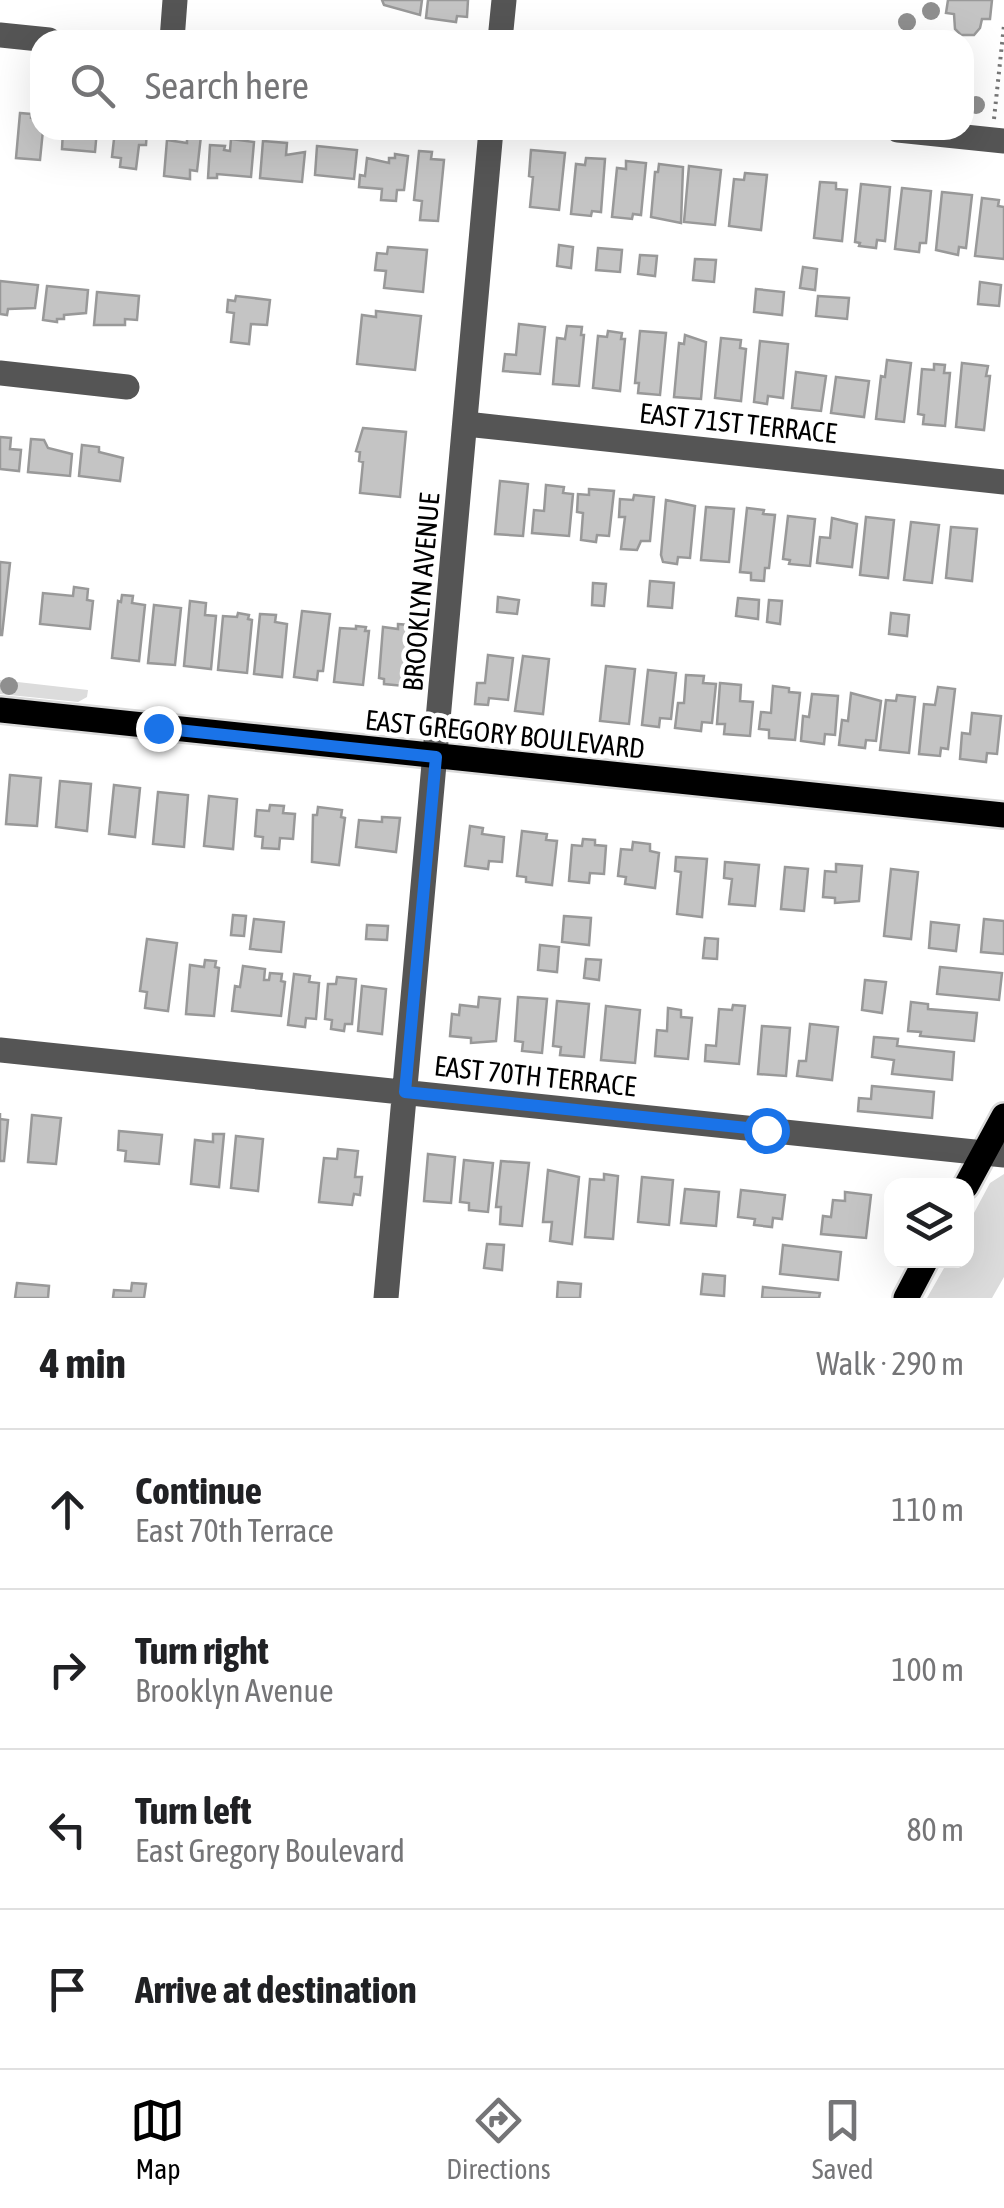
<!DOCTYPE html>
<html lang="en">
<head>
<meta charset="utf-8">
<style>
	body { margin:0; font-family:"Asap Condensed",sans-serif; background:#f2f2f2; color:#202124 }
	.controls { position:absolute; right:30px; bottom:30px; display:grid; overflow:hidden; border-radius:20px; box-shadow:0 10px 40px #0002 }
	.controls button { width:90px; height:90px; display:grid; place-items:center; padding:0; border:0; border-bottom:2px solid #e0e0e0; background:#fff; color:#202124; font:50px sans-serif }
	.stop { position:absolute; width:30px; height:30px; margin:-22px; border:8px solid #1a73e8; border-radius:50%; background:#fff }
	.stop.end { background:#1a73e8; border-color:#fff; box-shadow:0 2px 10px #0008 }
	.list { margin:0; padding:0; list-style:none }
	h2 { display:flex; justify-content:space-between; align-items:center; height:130px; margin:0; padding:0 40px; font-size:42px }
	h2 small { font-size:32px; font-weight:400; color:#757577 }
	.list li { display:grid; grid-template-columns:65px 1fr auto; gap:30px; align-items:center; box-sizing:border-box; height:160px; padding:0 40px; border-top:2px solid #e0e0e0 }
	.list b { display:block; font-size:38px; white-space:nowrap }
	.list p { margin:0; font-size:32px; white-space:nowrap; color:#757577 }
	.list em { font-size:32px; font-style:normal; color:#757577 }
	.icon { flex:none; width:55px; height:55px; fill:none; stroke:currentColor; stroke-width:2; stroke-linecap:round; stroke-linejoin:round }
	.map { position:relative; flex:none; width:1004px; height:1298px; overflow:hidden }
	.search { position:absolute; background:#fff; box-shadow:0 10px 40px #0002; left:30px; right:30px; top:30px; height:110px; display:flex; align-items:center; gap:25px; box-sizing:border-box; padding:0 35px; border-radius:30px; color:#757577; font-size:38px }
	.sheet { height:770px; background:#fff }
	nav { display:flex; justify-content:space-around; align-items:center; box-sizing:border-box; height:140px; border-top:2px solid #e0e0e0; background:#fff; font-size:28px; color:#757577 }
	nav a { display:grid; justify-items:center; gap:5px }
	nav .on { color:#000 }
	.map>svg:first-child { display:block }
</style>
</head>
<body>
<div class="map">
<svg width="1004" height="1298" viewBox="0 0 1004 1298">
	<rect width="100%" height="100%" fill="#fff"/>
	<path fill="#dcdcdc" d="M0,680L88,690L87,697L78,702L0,694Z
		M1004,1174V1277L992,1298H927L948,1261L966,1260L967,1226L990,1183Z"/>
	<path fill="#c4c4c4" stroke="#999" stroke-width="2.5" d="M382,0H422L420,15L384,5Z
		M428,0H468L467,17L457,16L456,22L426,18Z
		M948,0H992L990,19H982L980,28L974,35H961L955,29L954,14L946,13Z
		M20,113L31,114V118L40,119V130H43L40,160L16,158Z
		M63,130H97L95,152L62,149Z
		M115,130H147L146,145H139L136,169L120,167L121,158L112,157Z
		M187,135L201,136L197,171L190,170V179L164,176L167,140L187,143Z
		M231,139L254,142L251,177L217,174V178H208L210,145L225,146L224,150L230,151Z
		M263,141L287,143L286,155L305,152L302,182L260,178Z
		M317,146L357,150L354,179L315,175Z
		M531,150L565,153L559,210L530,207L533,177L529,176Z
		M419,151L432,152L431,159L444,160L438,221L420,220L422,201L414,200Z
		M395,154L408,156L404,190H397L396,201L381,200L382,189L359,187L360,175L365,176L367,158L389,163V158H395Z
		M586,158L605,159L601,212L592,211L591,216L571,214L576,164L585,165Z
		M626,161L646,163L641,215L633,214L632,219L612,217L617,168L626,169Z
		M659,164L683,167L681,223L651,217L655,172H658Z
		M689,166L721,170L715,225L684,222Z
		M745,173L767,175L761,230L729,226L734,179L744,180Z
		M820,182L836,183V189L847,190L842,241L814,238Z
		M861,184L890,187L885,241L877,240L876,248L859,246L860,243L855,242Z
		M902,188L931,191L926,243H920L919,252L895,249Z
		M942,192L972,195L966,248L959,247L958,255L936,250Z
		M982,198L999,200L998,206L1004,207V259L975,256Z
		M559,245L573,247L571,268L557,266Z
		M388,247L427,250L423,292L384,288L386,271L375,270L377,253L387,254Z
		M598,248L622,250L620,272L596,270Z
		M640,255L657,256L655,276L638,274Z
		M695,259L716,260L714,282L693,280Z
		M803,267L817,269L815,290L800,288Z
		M0,281L38,285L35,308L8,309L7,315L0,314Z
		M980,282L1001,285L999,306L978,304Z
		M47,286L88,290L86,313L64,315V319H57V322L43,320Z
		M756,289L784,292L782,315L754,312Z
		M97,292L139,296L137,320L125,319V325H94Z
		M236,296L270,300L267,325L251,324L249,344L231,342L234,313L227,312L228,300L235,301Z
		M818,296L849,298L847,319L816,316Z
		M376,311L421,316L415,370L357,364L362,315L376,317Z
		M519,324L545,327L540,374L503,371L505,354L516,355Z
		M567,326L582,327L581,335H584L579,386L553,384L557,338L565,339Z
		M608,331L622,333L621,339H625L620,391L593,388L598,336L607,337Z
		M640,331L666,333L660,395L638,393L639,383H635Z
		M685,335L706,342L701,399L674,397L679,343L684,344Z
		M721,338L741,340L740,348L746,349L741,401L715,398Z
		M760,341L788,344L783,398L768,396L767,404L754,402Z
		M887,360L911,363L904,422L876,419L881,376L885,377Z
		M962,363L988,366L986,376H990L984,430L956,427Z
		M934,364L945,365L944,373H950L945,426L923,424L924,415L918,414L922,369L934,370Z
		M796,372L826,376L821,411L792,408Z
		M836,377L869,381L864,417L831,413Z
		M363,428L406,432L400,497L360,493L363,462L359,461L360,452L356,451Z
		M0,437L11,438L10,449L21,450L19,471L0,469Z
		M31,439L44,440L48,448L72,454L70,476L28,472Z
		M82,445L99,447V452L123,458L120,481L79,476Z
		M500,481L528,484L523,536L495,534Z
		M546,485L564,487L563,493L573,494L569,536L532,533L534,510L544,511Z
		M589,489L614,491L609,536L597,535L596,542L581,540L583,513L577,512L578,494L589,495Z
		M634,495L654,497L650,541H641L637,550L621,549L625,517H619L620,499L633,500Z
		M666,500L695,506L690,558L678,557L677,564L663,562L661,555Z
		M706,507L734,509L729,562L701,560Z
		M747,508L764,510L763,514L775,515L769,568H765L764,581L751,580V573L740,572Z
		M788,516L815,519L810,566L789,564L790,560L783,559Z
		M866,517L894,520L888,578L860,575Z
		M832,518L857,524L852,567L817,563L820,537L830,538Z
		M911,522L939,525L932,583L904,580Z
		M951,527L977,529L972,581L946,578Z
		M0,562L10,563L2,635H0Z
		M650,581L674,583L672,608L648,606Z
		M593,583L606,584L604,606L592,605Z
		M74,587L88,589L87,600L93,601L90,629L40,624L43,593L73,596Z
		M122,595L133,596L132,603L145,605L139,661L112,658L118,601L121,602Z
		M498,597L519,600L517,614L497,612Z
		M738,598L759,600L758,619L736,616Z
		M769,600L782,601L780,624L767,622Z
		M190,601L206,603L205,615L216,616L211,669L184,666Z
		M154,605L181,608L175,665L148,663Z
		M302,611L330,614L323,671H318L317,680L294,677Z
		M238,613L249,615L248,619L252,620L247,673L218,670L223,616L237,617Z
		M891,613L909,615L907,636L889,634Z
		M260,614L276,615L275,622L287,624L282,677L254,674Z
		M398,624L409,625L404,686L384,684V679L379,678L383,627L398,629Z
		M356,626L366,627L365,631H369L363,685L334,682L340,628L356,629Z
		M488,655L513,658L508,700L489,698L488,705L475,704L477,683H485Z
		M523,656L549,659L543,714L515,711Z
		M606,666L635,669L629,724L600,721Z
		M648,670L676,673L671,719L660,718L659,727L642,725Z
		M686,675L704,676L703,683L716,684L712,723L702,722L701,731L675,728L678,703H684Z
		M720,683L741,685L740,701L753,702L750,736L724,734L725,724H717Z
		M773,686L789,688V692L800,693L795,740L769,738V730L759,729L761,712L771,713Z
		M938,687L955,689L948,749L941,748L940,756L919,754L924,704L935,705Z
		M851,693L881,701L876,741L866,740L865,748L839,745L842,720L848,721Z
		M812,694L838,696L835,735L825,734L824,744L801,741L803,716L809,717Z
		M897,695L915,697L909,753L880,750L886,700L896,701Z
		M972,713L1001,716L997,754L987,753L986,762L960,759L962,733L970,734Z
		M10,775L41,778L37,826L6,824Z
		M60,781L91,784L87,831L56,827Z
		M114,785L140,788L135,837L109,834Z
		M158,792L188,795L184,847L153,844Z
		M209,796L237,799L233,849L204,846Z
		M270,805L284,806L283,813L295,814L293,839L280,838L279,849L262,848L263,837L255,836L257,810L269,811Z
		M318,807L342,810L341,817L345,818L339,865L312,862L313,815H317Z
		M382,817L400,818L396,852L356,847L359,820L382,822Z
		M470,826L483,828L482,834L504,837L502,862L489,861L488,869L465,866Z
		M522,831L547,834L546,840L557,841L552,885L526,882V877L517,876Z
		M583,839L595,840V845L606,846L604,874L590,873L589,883L569,881L572,845L582,846Z
		M633,842L650,844V851L659,853L655,888L625,884L626,877L618,876L621,849L632,850Z
		M676,857L707,859L702,917L677,914L681,872L675,871Z
		M725,862L759,865L755,906L729,904L732,879L724,878Z
		M836,864L862,866L859,901L835,903V898L823,897L825,871L836,872Z
		M785,867L808,869L804,911L781,909Z
		M891,869L918,872L911,939L884,936Z
		M233,915L246,916L244,936L231,935Z
		M564,916L591,918L589,945L562,942Z
		M254,919L284,922L281,952L250,949Z
		M984,919L1004,921V954L981,952Z
		M931,922L959,925L956,951L929,948Z
		M367,925L388,926L387,940L366,939Z
		M705,938L718,939L717,959L703,958Z
		M147,939L177,943L168,1011L145,1008L147,992L140,991Z
		M540,945L559,947L557,972L538,970Z
		M586,959L601,960L599,980L584,978Z
		M205,960L216,961L215,967L219,968L214,1016L186,1014L190,965L204,967Z
		M243,966L265,969L264,980H269L270,973L282,974L281,981L285,982L281,1016L232,1011L235,986L240,987Z
		M940,967L1002,973L999,1000L937,994Z
		M294,974L310,976L309,982L319,983L316,1019L306,1018L305,1027L288,1025Z
		M337,977L356,979L352,1024H345L344,1031L331,1029L332,1020L325,1019L328,984H336Z
		M865,980L886,982L882,1013L862,1010Z
		M362,986L386,989L382,1034L358,1031Z
		M479,997L500,999L496,1041L471,1043V1038L450,1036L452,1014L459,1015L460,1005L478,1007Z
		M518,997L547,999L542,1053L522,1051L523,1042L515,1041Z
		M557,1001L589,1004L584,1057L560,1055L561,1047L553,1046Z
		M911,1002L928,1004V1009L977,1013L974,1041L920,1036L921,1032L908,1031Z
		M733,1005L745,1006L739,1064L705,1061L706,1045L716,1046L719,1009L732,1010Z
		M606,1006L640,1010L635,1063L601,1060Z
		M668,1008L681,1010V1017L692,1018L688,1059L655,1056L657,1030L667,1031Z
		M810,1024L838,1027L832,1080L797,1076L799,1061H806Z
		M762,1026L790,1028L786,1076L758,1074Z
		M874,1037L898,1039L897,1046L954,1052L952,1080L892,1074L894,1060L872,1057Z
		M872,1086L934,1092L932,1118L858,1111L859,1098L871,1099Z
		M0,1113V1119L8,1120L4,1161H0Z
		M32,1115L61,1118L56,1164L28,1162Z
		M119,1131L162,1135L159,1164L125,1161L126,1151L118,1150Z
		M213,1134H224L219,1187L191,1184L195,1140L213,1142Z
		M236,1136L263,1139L258,1191L231,1188Z
		M338,1149L358,1151L355,1177H362L360,1195L354,1194L352,1205L319,1202L324,1158L337,1159Z
		M428,1154L455,1157L451,1203L424,1201Z
		M464,1160L493,1163L488,1212L469,1210V1203L460,1202Z
		M501,1161L529,1163L522,1226L500,1224L501,1207H496Z
		M548,1170L579,1177L572,1244L550,1241L552,1222H543Z
		M604,1174L618,1176L613,1239L585,1237L590,1179L604,1180Z
		M642,1177L673,1180L669,1225L638,1222Z
		M685,1189L719,1192L716,1226L681,1223Z
		M741,1190L785,1195L782,1219L773,1218L772,1227L754,1225L755,1219L738,1217Z
		M845,1192L871,1195L866,1238L821,1234L823,1216L831,1217L833,1200L845,1201Z
		M487,1244L504,1245L502,1270L484,1268Z
		M783,1245L841,1252L838,1280L780,1274Z
		M703,1274L725,1276L724,1296L701,1294Z
		M558,1282L581,1284L580,1298H557Z
		M17,1283L49,1286L48,1298H15Z
		M132,1283L146,1284L144,1298H113L114,1290L131,1291Z
		M763,1287L820,1293L819,1298H762Z"/>
	<g fill="none" stroke-linecap="round" stroke-linejoin="round">
		<g stroke="#dbdbdb" stroke-width="30">
			<path id="major" d="M0,710L1004,815
				M966,1186L1004,1116
				M906,1298L926,1260"/>
		</g>
		<path stroke="#777" stroke-width="4" stroke-dasharray="2.5 5" stroke-linecap="butt" d="M994,119L1004,25"/>
		<path stroke="#555" stroke-width="25" d="M0,35L49,40
			M172,40L175,0
			M500,40L504,0
			M898,130L1004,141
			M0,373L127,387
			M466,424L1004,482
			M0,1050L1004,1155
			M386,1298L491,130"/>
		<use href="#major" stroke="#000" stroke-width="25"/>
	</g>
	<g fill="#8f8f8f">
		<circle cx="931" cy="11" r="9"/>
		<circle cx="907" cy="22" r="9"/>
		<circle cx="976" cy="105" r="9"/>
		<circle cx="9" cy="686" r="9"/>
	</g>
	<g fill="none" stroke-linecap="round" stroke-linejoin="round">
		<path stroke="#1a73e8" stroke-width="12" d="M158,728L436,757L405,1092L766,1130"/>
	</g>
	<g text-anchor="middle" stroke-width="9" stroke-linejoin="round" paint-order="stroke">
		<g font-size="28" fill="#000" stroke="#fff">
			<text transform="translate(738 423) rotate(6)" y="10">EAST 71ST TERRACE</text>
			<text transform="translate(421 592) rotate(-85)" y="10">BROOKLYN AVENUE</text>
			<text transform="translate(505 734) rotate(6)" y="10">EAST GREGORY BOULEVARD</text>
			<text transform="translate(535 1076) rotate(6)" y="10">EAST 70TH TERRACE</text>
		</g>
	</g>
</svg>
<div class="controls">
<button><svg class="icon" aria-label="layers" viewBox="0 0 24 24"><path d="M12 4l9 5-9 5-9-5zM3 14l9 5 9-5"/></svg></button>
</div>
<div class="stop" style="left:766px;top:1130px"></div>
<div class="stop end" style="left:158px;top:728px"></div>
<div class="search"><svg class="icon" aria-label="search" viewBox="0 0 24 24"><circle cx="10" cy="10" r="6"/><path d="M15 15l6 6"/></svg>Search here</div>
</div>
<section class="sheet">
<h2>4 min<small>Walk · 290 m</small></h2>
<ul class="list">
<li><svg class="icon" aria-label="ahead" viewBox="0 0 24 24"><path d="M12 20V5M6 11l6-6 6 6"/></svg><div><b>Continue</b><p>East 70th Terrace</p></div><em>110 m</em></li>
<li><svg class="icon" aria-label="right" viewBox="0 0 24 24"><path d="M7 20v-9h11M14 6l5 5-5 5"/></svg><div><b>Turn right</b><p>Brooklyn Avenue</p></div><em>100 m</em></li>
<li><svg class="icon" aria-label="left" viewBox="0 0 24 24"><path d="M17 20v-9H6M10 6l-5 5 5 5"/></svg><div><b>Turn left</b><p>East Gregory Boulevard</p></div><em>80 m</em></li>
<li><svg class="icon" aria-label="arrive" viewBox="0 0 24 24"><path d="M6 21V4h12l-3 4 3 4H6"/></svg><div><b>Arrive at destination</b></div></li>
</ul>
</section>
<nav>
<a class="on"><svg class="icon" aria-label="map" viewBox="0 0 24 24"><path d="M3 6l6-2 6 2 6-2v14l-6 2-6-2-6 2zM9 4v14M15 6v14"/></svg>Map</a>
<a><svg class="icon" aria-label="directions" viewBox="0 0 24 24"><path d="M12 3l9 9-9 9-9-9zM9 14v-3h6M13 9l2 2-2 2"/></svg>Directions</a>
<a><svg class="icon" aria-label="saved" viewBox="0 0 24 24"><path d="M7 4h10v16l-5-4-5 4z"/></svg>Saved</a>
</nav>
</body>
</html>
